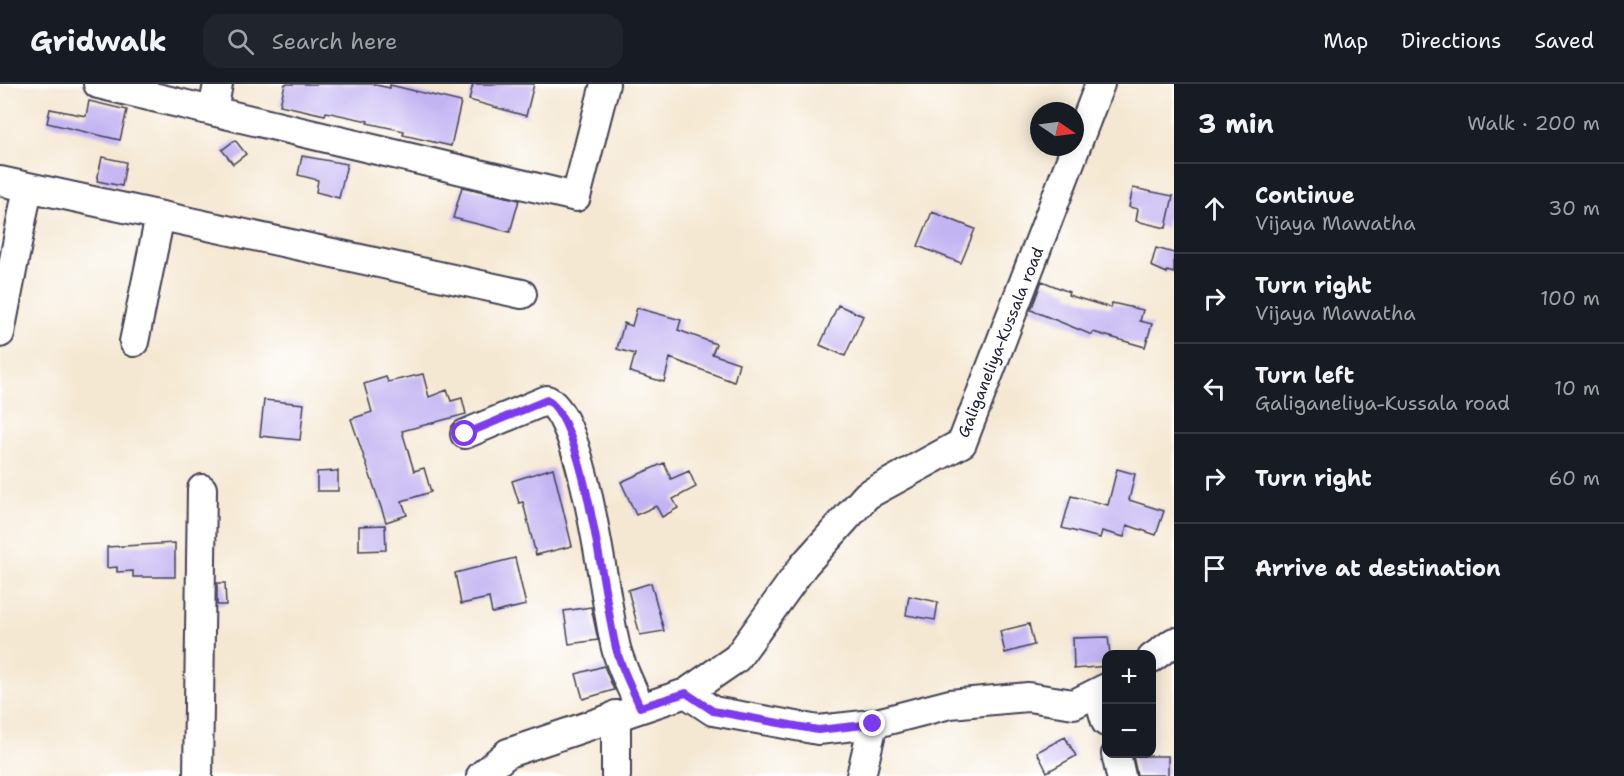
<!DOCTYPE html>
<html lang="en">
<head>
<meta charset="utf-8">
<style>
	body { margin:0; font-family:"Shantell Sans",sans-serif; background:#20242c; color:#f1f3f6 }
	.controls { position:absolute; right:18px; bottom:18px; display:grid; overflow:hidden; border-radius:12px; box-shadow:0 3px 15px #0003 }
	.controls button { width:54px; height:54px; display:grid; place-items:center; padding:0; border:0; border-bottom:2px solid #363941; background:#171b24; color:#f1f3f6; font:30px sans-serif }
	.compass { position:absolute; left:1030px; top:18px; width:54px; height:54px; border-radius:50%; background:#171b24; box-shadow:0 3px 15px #0003; rotate:103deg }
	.stop { position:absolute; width:18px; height:18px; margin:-14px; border:4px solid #7c3aed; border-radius:50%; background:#fff }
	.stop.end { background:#7c3aed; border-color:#fff; box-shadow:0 2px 6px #0008 }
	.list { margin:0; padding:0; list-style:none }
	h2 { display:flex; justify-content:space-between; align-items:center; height:78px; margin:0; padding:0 24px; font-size:26px }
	h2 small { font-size:20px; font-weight:400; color:#9ea1a6 }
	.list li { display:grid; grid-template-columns:39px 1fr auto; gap:18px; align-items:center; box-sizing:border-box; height:90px; padding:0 24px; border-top:2px solid #363941 }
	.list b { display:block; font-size:22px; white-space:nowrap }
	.list p { margin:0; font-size:20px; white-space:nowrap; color:#9ea1a6 }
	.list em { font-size:20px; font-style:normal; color:#9ea1a6 }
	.icon { flex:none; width:33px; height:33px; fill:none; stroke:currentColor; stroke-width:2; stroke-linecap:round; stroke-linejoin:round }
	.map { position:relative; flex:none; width:1174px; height:692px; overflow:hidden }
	header { display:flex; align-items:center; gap:36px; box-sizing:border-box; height:84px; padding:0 30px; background:#171b24; border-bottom:2px solid #363941 }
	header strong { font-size:28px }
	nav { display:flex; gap:33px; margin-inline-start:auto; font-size:21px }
	.search { width:420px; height:54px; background:#20242c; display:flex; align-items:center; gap:15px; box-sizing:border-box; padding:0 21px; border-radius:18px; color:#9ea1a6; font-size:22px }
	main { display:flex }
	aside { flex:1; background:#171b24 }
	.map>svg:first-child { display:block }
</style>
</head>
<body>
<header>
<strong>Gridwalk</strong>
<div class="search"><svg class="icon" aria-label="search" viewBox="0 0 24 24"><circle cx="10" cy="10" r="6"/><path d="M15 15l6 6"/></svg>Search here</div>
<nav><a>Map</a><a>Directions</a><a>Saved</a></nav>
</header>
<main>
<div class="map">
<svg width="1174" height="692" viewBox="0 0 1174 692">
	<rect width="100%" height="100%" fill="#fff"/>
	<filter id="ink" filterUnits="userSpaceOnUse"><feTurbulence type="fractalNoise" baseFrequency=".0167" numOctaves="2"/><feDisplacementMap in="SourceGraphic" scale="12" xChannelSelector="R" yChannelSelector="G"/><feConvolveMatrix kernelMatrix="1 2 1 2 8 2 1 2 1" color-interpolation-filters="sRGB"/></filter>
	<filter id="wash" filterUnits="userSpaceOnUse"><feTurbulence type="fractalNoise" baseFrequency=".008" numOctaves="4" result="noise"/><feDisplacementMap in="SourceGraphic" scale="24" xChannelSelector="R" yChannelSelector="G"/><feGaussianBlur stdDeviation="1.35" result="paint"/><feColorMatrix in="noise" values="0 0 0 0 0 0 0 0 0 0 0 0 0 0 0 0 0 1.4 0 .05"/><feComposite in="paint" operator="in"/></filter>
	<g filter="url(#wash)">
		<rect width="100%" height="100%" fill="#f5e8d3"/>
		<g id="blocks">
			<path fill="#c2b3f2" d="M285,0H371L390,4V1L461,18L451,62L403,51L404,47L367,39L368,37L326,28L325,31L280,21Z
				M473,0H534L526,32L469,16Z
				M89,17L127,26L120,56L47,39L50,25L86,32Z
				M235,56L246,70L233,80L222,66Z
				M302,72L347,80L339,114L316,108L318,96L298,91Z
				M102,73L126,78L122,102L97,97Z
				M462,103L519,116L510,148L453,134Z
				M1133,104L1173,112L1166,144L1136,137L1138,125L1129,123Z
				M932,128L975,145L961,179L918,162Z
				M1156,164L1174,169V189L1167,187V189L1151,182Z
				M1042,197L1069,208L1068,211L1111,224L1112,219L1143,226L1140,237L1152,240L1145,263L1093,248L1092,251L1031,226Z
				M838,221L863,232L845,272L820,261Z
				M637,224L681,236L678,246L716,260L712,270L739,279L734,298L670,274L664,298L630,288L635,270L617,265L624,239L632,242Z
				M423,290L429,313L447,306L451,317L462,314L466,330L402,347L414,387L424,384L431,408L402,417L407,431L386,438L351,335L372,328L364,300L386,293L388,298Z
				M264,316L304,320L300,356L260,352Z
				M664,379L671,395L689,387L696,403L673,415L678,424L662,433L656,422L636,431L621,398Z
				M553,384L572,462L536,471L523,418L519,419L512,397Z
				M1117,385L1135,390L1129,416L1164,427L1156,451L1127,441L1124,453L1102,447L1100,454L1062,444L1071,412L1108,421Z
				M338,387V407H317V388Z
				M385,441L386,466L359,467V442Z
				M175,459V493H133V487L117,488V483L107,484V463Z
				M515,474L526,521L492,529L489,514L461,520L455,489Z
				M217,499H225L226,521H217Z
				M651,499L664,547L640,551L628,506Z
				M909,512L938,518L935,536L906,531Z
				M591,523L598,556L569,560L564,527Z
				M1029,540L1034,561L1005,569L1000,547Z
				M1108,553L1110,570H1107V582L1074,585L1073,554Z
				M604,582L614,606L583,615L576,590Z
				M1065,653L1076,672L1047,688L1037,668Z
				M1133,672H1168V691H1137Z"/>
		</g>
	</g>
	<g filter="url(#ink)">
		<use href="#blocks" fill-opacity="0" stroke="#424052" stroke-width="1.5"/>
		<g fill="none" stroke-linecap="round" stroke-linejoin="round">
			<g stroke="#424052" stroke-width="32">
				<path id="minor" d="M98,0L576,113L605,0
					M213,27L218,0
					M0,97L522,210
					M0,249L28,103
					M134,258L160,132
					M465,350L547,316C586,336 604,517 616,564C621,584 632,604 640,623
					M1152,574L1174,558
					M686,609L713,627L818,646L873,640L950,620L1028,613L1074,620L1106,604
					M1098,610L1106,638
					M616,631V692
					M1116,670L1121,692
					M198,692L202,405
					M481,692L508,669L686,609L737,574L804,481L867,411L962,359L1100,0
					M861,692L873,640"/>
			</g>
			<use href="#minor" stroke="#fff" stroke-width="28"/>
		</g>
	</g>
	<g fill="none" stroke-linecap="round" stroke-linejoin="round" filter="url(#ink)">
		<path stroke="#7c3aed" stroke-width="8" d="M465,350L547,316C585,336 604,517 616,564C621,584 632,604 640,623L686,609L713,627L818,646L873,640"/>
	</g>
	<g text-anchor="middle" stroke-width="4.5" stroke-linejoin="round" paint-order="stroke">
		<g font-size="16" fill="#22223b" stroke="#fff">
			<text transform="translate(1000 258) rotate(-68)" y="6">Galiganeliya-Kussala road</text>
		</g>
	</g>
</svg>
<div class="controls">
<button>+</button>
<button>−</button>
</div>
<svg class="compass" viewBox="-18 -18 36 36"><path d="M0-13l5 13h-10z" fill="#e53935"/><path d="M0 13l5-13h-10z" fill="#9ea1a6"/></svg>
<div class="stop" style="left:465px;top:350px"></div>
<div class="stop end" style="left:873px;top:640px"></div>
</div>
<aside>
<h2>3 min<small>Walk · 200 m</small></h2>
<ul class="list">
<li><svg class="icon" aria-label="ahead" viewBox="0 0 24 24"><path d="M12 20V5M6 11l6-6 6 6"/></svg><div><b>Continue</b><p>Vijaya Mawatha</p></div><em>30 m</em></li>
<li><svg class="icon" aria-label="right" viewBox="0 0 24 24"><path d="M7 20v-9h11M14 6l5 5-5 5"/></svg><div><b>Turn right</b><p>Vijaya Mawatha</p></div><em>100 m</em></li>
<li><svg class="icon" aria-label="left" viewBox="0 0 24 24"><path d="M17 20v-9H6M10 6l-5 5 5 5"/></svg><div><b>Turn left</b><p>Galiganeliya-Kussala road</p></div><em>10 m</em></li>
<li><svg class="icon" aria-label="right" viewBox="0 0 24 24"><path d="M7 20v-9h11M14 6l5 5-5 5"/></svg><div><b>Turn right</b></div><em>60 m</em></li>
<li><svg class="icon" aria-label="arrive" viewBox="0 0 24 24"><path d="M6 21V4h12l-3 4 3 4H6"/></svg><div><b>Arrive at destination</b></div></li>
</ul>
</aside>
</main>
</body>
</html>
